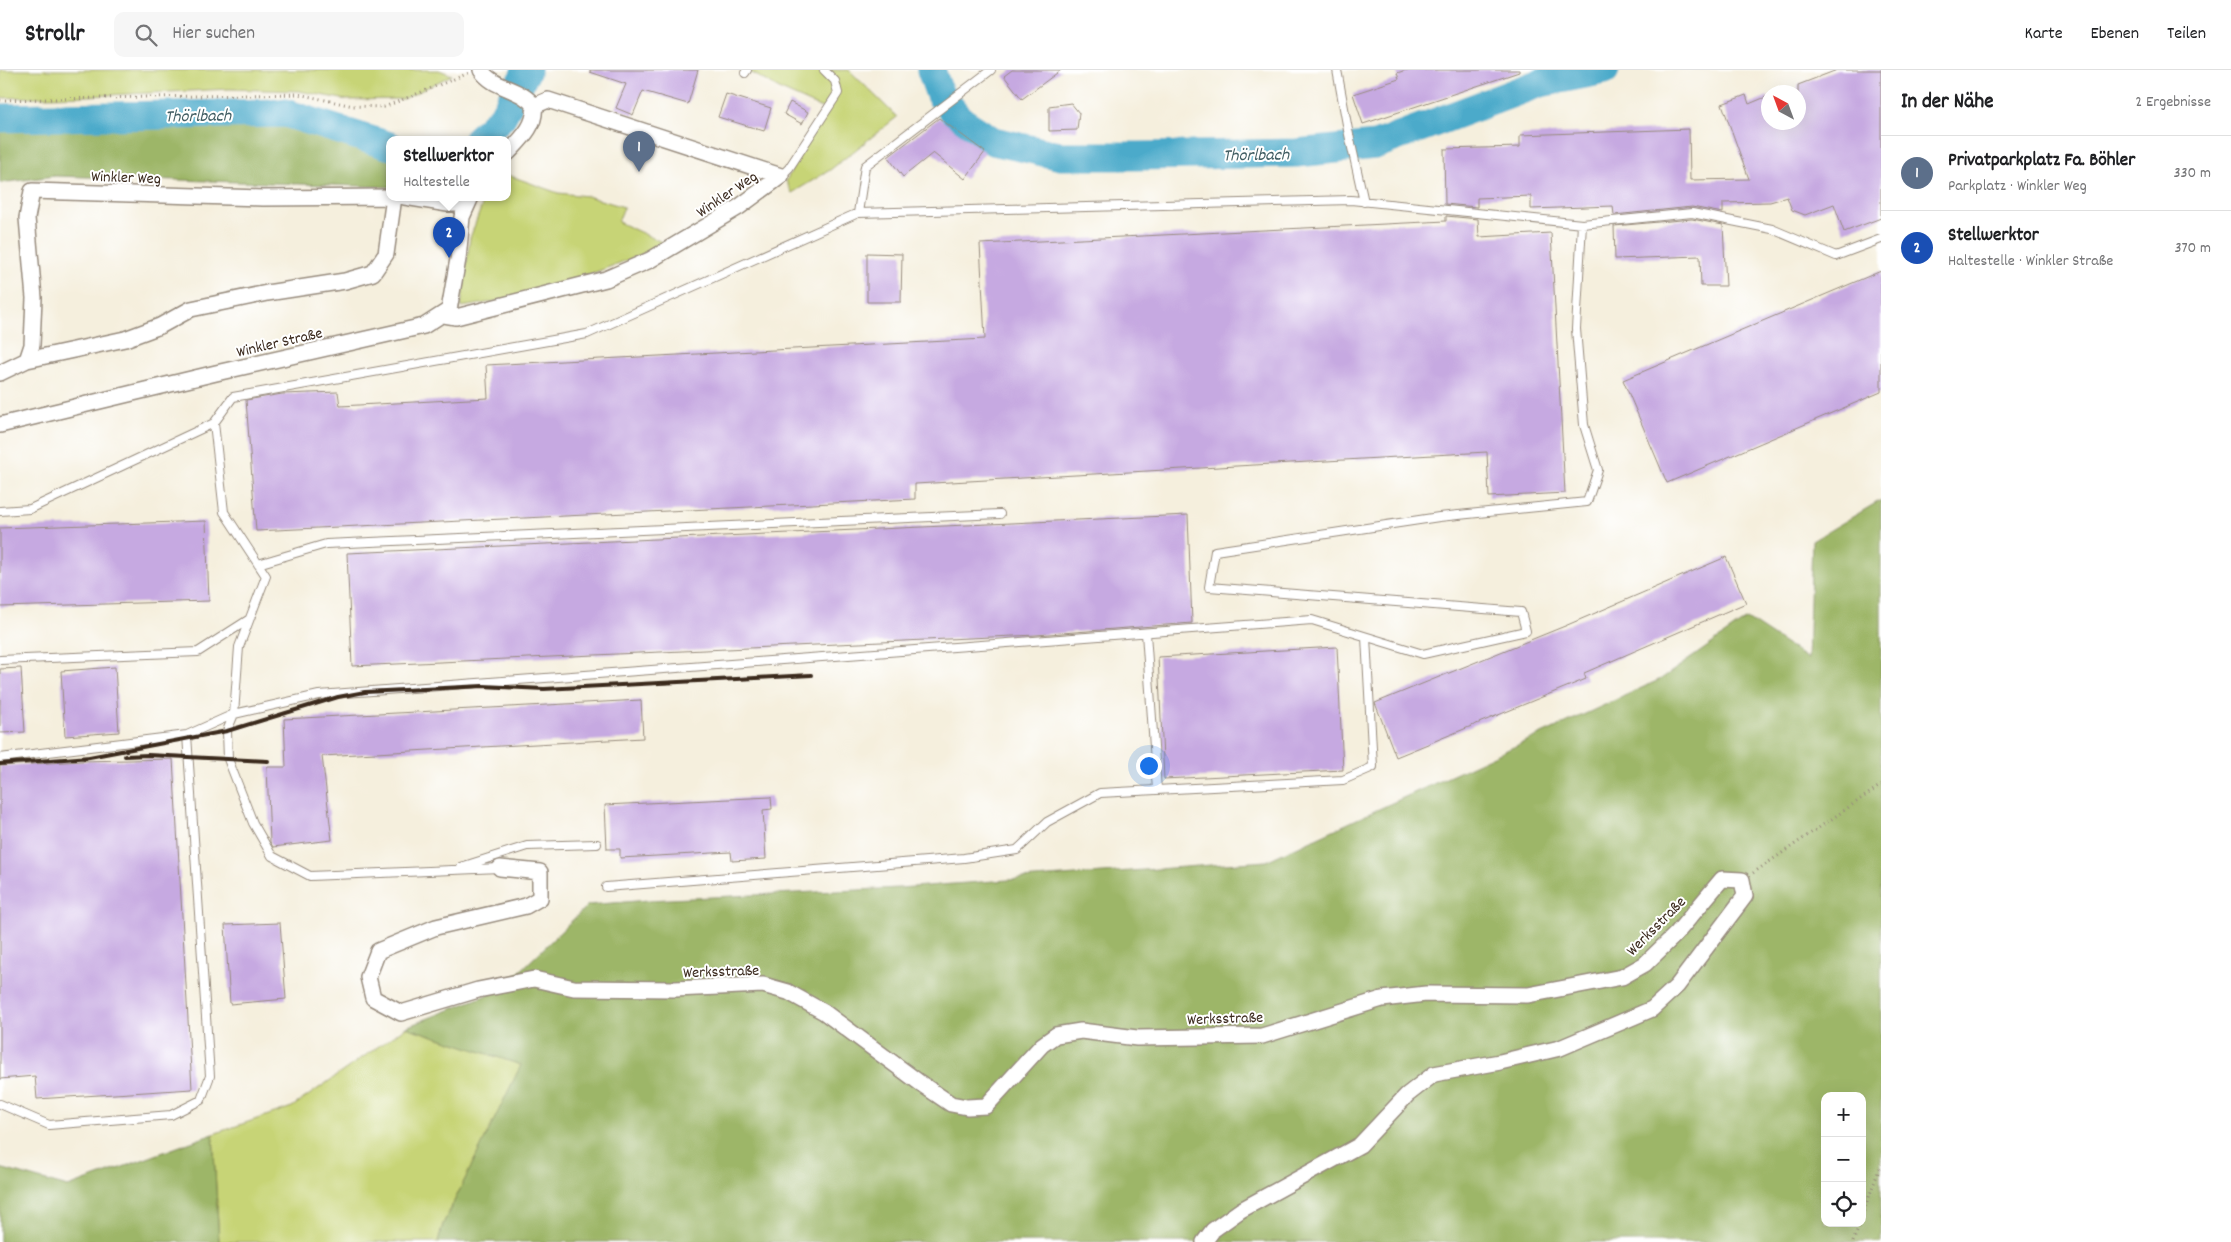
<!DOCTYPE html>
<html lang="de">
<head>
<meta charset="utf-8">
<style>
	body { margin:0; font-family:Dekko,sans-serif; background:#f6f6f6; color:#202124 }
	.controls { position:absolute; right:15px; bottom:15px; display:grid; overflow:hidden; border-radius:10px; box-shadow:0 5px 20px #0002 }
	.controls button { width:45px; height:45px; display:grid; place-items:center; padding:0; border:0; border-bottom:1px solid #e0e0e0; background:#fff; color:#202124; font:25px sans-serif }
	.compass { position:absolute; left:1761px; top:15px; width:45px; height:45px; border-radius:50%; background:#fff; box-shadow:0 5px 20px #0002; rotate:319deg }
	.you { position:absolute; left:1148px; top:695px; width:18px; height:18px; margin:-12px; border:4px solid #fff; border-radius:50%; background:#1a73e8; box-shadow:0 0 0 8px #1a73e833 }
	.badge { display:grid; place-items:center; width:32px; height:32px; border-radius:50%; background:#b5179e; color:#fff; font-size:16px; font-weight:700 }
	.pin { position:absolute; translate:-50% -41px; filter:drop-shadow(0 1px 2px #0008) }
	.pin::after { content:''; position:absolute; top:26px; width:18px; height:15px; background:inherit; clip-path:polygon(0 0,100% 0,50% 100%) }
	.popup { position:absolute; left:386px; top:66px; width:125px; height:65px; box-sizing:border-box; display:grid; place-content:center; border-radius:10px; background:#fff; filter:drop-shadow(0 1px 4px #0005); font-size:16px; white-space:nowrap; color:#757577 }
	.popup b { font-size:19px; color:#202124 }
	.popup::after { content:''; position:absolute; left:50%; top:100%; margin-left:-10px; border:10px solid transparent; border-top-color:#fff }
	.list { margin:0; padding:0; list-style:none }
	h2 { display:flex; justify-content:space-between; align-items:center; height:65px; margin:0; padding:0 20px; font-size:21px }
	h2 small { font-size:16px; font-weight:400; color:#757577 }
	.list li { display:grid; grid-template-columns:32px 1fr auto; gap:15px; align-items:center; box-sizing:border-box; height:75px; padding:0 20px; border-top:1px solid #e0e0e0 }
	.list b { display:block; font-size:19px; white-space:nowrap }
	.list p { margin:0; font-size:16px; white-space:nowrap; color:#757577 }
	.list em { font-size:16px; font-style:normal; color:#757577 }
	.icon { flex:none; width:28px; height:28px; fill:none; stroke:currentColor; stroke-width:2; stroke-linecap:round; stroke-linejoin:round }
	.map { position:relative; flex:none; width:1881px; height:1172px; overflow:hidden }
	header { display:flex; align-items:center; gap:30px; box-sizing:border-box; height:70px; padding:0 25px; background:#fff; border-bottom:1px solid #e0e0e0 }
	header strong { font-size:24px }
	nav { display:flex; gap:28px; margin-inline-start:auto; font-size:18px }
	.search { width:350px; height:45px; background:#f6f6f6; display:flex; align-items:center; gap:12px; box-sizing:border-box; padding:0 18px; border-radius:10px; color:#757577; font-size:19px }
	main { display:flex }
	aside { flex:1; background:#fff }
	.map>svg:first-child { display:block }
</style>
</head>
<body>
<header>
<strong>Strollr</strong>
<div class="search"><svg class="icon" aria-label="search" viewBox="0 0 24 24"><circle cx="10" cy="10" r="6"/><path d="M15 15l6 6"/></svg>Hier suchen</div>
<nav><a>Karte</a><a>Ebenen</a><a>Teilen</a></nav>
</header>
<main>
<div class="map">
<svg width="1881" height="1172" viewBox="0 0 1881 1172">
	<rect width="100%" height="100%" fill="#fff"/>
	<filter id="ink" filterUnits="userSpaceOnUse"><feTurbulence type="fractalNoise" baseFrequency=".02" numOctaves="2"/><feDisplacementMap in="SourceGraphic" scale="10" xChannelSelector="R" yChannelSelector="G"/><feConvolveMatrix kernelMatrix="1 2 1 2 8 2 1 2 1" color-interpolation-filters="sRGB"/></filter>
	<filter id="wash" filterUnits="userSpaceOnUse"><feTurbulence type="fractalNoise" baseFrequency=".0096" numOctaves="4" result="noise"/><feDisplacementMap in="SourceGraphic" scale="20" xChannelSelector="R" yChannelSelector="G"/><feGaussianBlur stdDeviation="1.12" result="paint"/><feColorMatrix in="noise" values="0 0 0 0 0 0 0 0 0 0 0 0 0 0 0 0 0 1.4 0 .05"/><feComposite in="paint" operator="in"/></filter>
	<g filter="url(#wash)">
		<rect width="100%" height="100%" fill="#f5efdd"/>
		<path fill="#c7d476" stroke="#817f4a" d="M0,0H439L452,5L404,29L347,30L299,21L230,19L87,26L0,28Z
			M747,0H849L897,47L830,100L792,123L786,111L824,39L781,20Z
			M508,105L558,123L587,126L624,137L618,152L666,174C600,202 532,228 461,237L470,168L485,127H508Z
			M406,957L522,995L443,1154L438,1172H219L213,1064L292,1037Z"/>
		<path fill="#9db667" stroke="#6c7042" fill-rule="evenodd" d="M266,51L348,69L390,89V117L55,106L0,113V55L54,53Z
			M1881,430V1172H438L443,1154L521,995L406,957L502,919L588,835L649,830L899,818L1266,791L1661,609L1747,549L1808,589L1812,471ZM1825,1026H1862V1153H1825Z
			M213,1064L219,1172H0V1098L68,1117Z"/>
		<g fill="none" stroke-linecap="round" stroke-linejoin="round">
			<path stroke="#4baaca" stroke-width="29" d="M931,0L940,25L962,51L993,71L1061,86H1138L1297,83L1375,75L1540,13L1605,0
				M0,48L285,43L390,76
				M478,69L502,47L527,0"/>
		</g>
		<g id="blocks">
			<path fill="#c6a9e1" d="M590,0H698L688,34L643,21L633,45L616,38L626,14L590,2Z
				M1012,0H1061L1022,29L1004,6Z
				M1406,0H1519V2L1363,54L1353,24L1399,9L1397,3Z
				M1837,0H1881V148L1844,162L1834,134L1805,145L1792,140L1787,127L1770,132L1723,133V143L1692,137L1614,145L1613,136L1531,139V126L1477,128V137L1445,134L1444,79L1520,77V65L1689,59L1690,110L1749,109L1722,34L1746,25L1749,34L1768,26V52H1798V15Z
				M726,24L771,38L764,61L718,47Z
				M790,32L808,42L802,54L784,44Z
				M1071,33L1079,43L1077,60L1049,61V36Z
				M939,48L985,82L965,109L933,83L903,107L888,87Z
				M1446,146L1478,149L1479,167L1551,163L1565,423L1489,427L1487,382L915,414V429L256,461L246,330L282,324L338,322L340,336L488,328L486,295L985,269L980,174L1446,151Z
				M1692,149L1723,155L1726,216H1701L1700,186L1615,189L1614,156Z
				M867,183L902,184L901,232H867Z
				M1881,201V322L1667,413L1623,310Z
				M1188,445L1192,553L1036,565L352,596L347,483Z
				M206,451L209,531L0,537V458Z
				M1726,487L1746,533L1584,603L1586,609L1396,687L1375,633L1565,556Z
				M1337,577L1343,700L1164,709L1158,587Z
				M115,597L119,662L65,666L61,601Z
				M21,598L25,662L0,663V599Z
				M641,630L643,668L322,686L332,770L273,777L270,772L267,697H286L284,649Z
				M173,689L192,1019L37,1029L35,1006L0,1009V696L81,691Z
				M771,727L772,739L763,740L766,789L732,791L731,782L620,788V779H607L605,735Z
				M280,853L286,929L230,934L225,855Z"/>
		</g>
	</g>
	<g filter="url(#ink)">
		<use href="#blocks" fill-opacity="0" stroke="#988c7e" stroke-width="1"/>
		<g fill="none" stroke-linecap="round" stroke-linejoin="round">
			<g stroke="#988c7e" stroke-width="10">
				<path id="service" d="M1337,0L1348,60L1364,132
					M745,3L747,0
					M781,106L789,98L838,23L835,11L824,0
					M858,143L865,96L991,0
					M1582,154L1351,130L858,143L587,264L233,327L214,353L224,442L266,506L239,577L234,644L319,625L1312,550L1423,584L1526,561L1521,542L1209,517L1215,481L1439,447L1587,432L1598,400L1584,355L1576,259L1582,154L1692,143L1772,159L1836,186L1881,169
					M0,441L30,439L214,353
					M258,494L326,474L1000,444
					M1146,563L1157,720
					M0,590L198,582L248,550
					M234,644L227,661L228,689L253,753L272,786L310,806L500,798
					M0,688L187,665L234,644
					M461,797L527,776L597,774
					M606,817L964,788L1017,780L1047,752L1100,723L1343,710L1373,697L1366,567
					M0,1034L49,1055L171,1045L201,1030L210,1006L187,665"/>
			</g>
			<g stroke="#988c7e" stroke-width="18">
				<path id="minor" d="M481,0C493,19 522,18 534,36C537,55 520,70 508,83
					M405,127L448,134H467
					M444,245L456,247L606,209L650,190L739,137L781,106L548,30L534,36
					M27,290L32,275L34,228L27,148L32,121L263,128L390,127
					M0,303L27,290L125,269L160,256L191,239L267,223L345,211L373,203L386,184L394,127
					M0,355L216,303L424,256L449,240L458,189L462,147L471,127
					M500,798L540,802V828L526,836L436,857L378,881L368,907L373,928L401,943L478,920L534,909L574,918L675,919L763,915L788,922L824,942L920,1013L951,1034L967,1037L986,1036L1042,975L1056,965L1081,961L1137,968L1262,966L1382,929L1426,924L1528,925L1622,907L1645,894L1676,864L1722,809L1742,810L1745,826L1677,916L1652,939L1560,978L1500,992L1434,1004L1407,1025L1360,1075L1241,1140L1213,1160L1204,1172"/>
			</g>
			<path stroke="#988c7e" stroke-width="3" stroke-dasharray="1 4" stroke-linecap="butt" d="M0,30L298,24L353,36L384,37L469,3
				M1753,803L1881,715
				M1862,1146L1881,1094
				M1853,1172L1860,1153"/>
			<use href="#service" stroke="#fff" stroke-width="8"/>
			<use href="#minor" stroke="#fff" stroke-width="15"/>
			<path stroke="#3b2a1e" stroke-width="4" d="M125,686L148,685L268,691
				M84,688L227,661L338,627L365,622L483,616L544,619L811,605
				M0,694L90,687"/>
		</g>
	</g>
	<g text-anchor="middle" stroke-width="4" stroke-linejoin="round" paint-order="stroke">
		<g font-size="16" fill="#3b2a1e" stroke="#fff">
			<text transform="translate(126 106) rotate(2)" y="6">Winkler Weg</text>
			<text transform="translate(726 123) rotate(-34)" y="6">Winkler Weg</text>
			<text transform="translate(279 271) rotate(-13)" y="6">Winkler Straße</text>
			<text transform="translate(1655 855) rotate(-45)" y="6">Werksstraße</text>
			<text transform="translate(721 900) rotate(-2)" y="6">Werksstraße</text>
			<text transform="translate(1225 947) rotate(-2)" y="6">Werksstraße</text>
		</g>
		<g font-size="18" font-style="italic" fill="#415d63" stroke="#fff">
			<text transform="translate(198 45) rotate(-1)" y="6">Thörlbach</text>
			<text transform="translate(1256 84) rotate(-1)" y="6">Thörlbach</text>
		</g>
	</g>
</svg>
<div class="controls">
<button>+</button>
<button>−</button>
<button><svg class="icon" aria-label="locate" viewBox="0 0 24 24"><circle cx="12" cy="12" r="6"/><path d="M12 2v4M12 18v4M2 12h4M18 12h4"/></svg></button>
</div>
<svg class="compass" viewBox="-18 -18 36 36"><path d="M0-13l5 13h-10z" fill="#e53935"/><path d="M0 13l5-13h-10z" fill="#757577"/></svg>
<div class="you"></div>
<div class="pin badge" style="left:639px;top:102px;background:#5c6f8a">1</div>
<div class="pin badge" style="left:449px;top:188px;background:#1a4fb4">2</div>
<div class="popup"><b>Stellwerktor</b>Haltestelle</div>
</div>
<aside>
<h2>In der Nähe<small>2 Ergebnisse</small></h2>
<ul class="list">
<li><span class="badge" style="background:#5c6f8a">1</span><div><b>Privatparkplatz Fa. Böhler</b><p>Parkplatz · Winkler Weg</p></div><em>330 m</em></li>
<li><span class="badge" style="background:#1a4fb4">2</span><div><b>Stellwerktor</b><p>Haltestelle · Winkler Straße</p></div><em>370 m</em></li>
</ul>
</aside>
</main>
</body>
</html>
